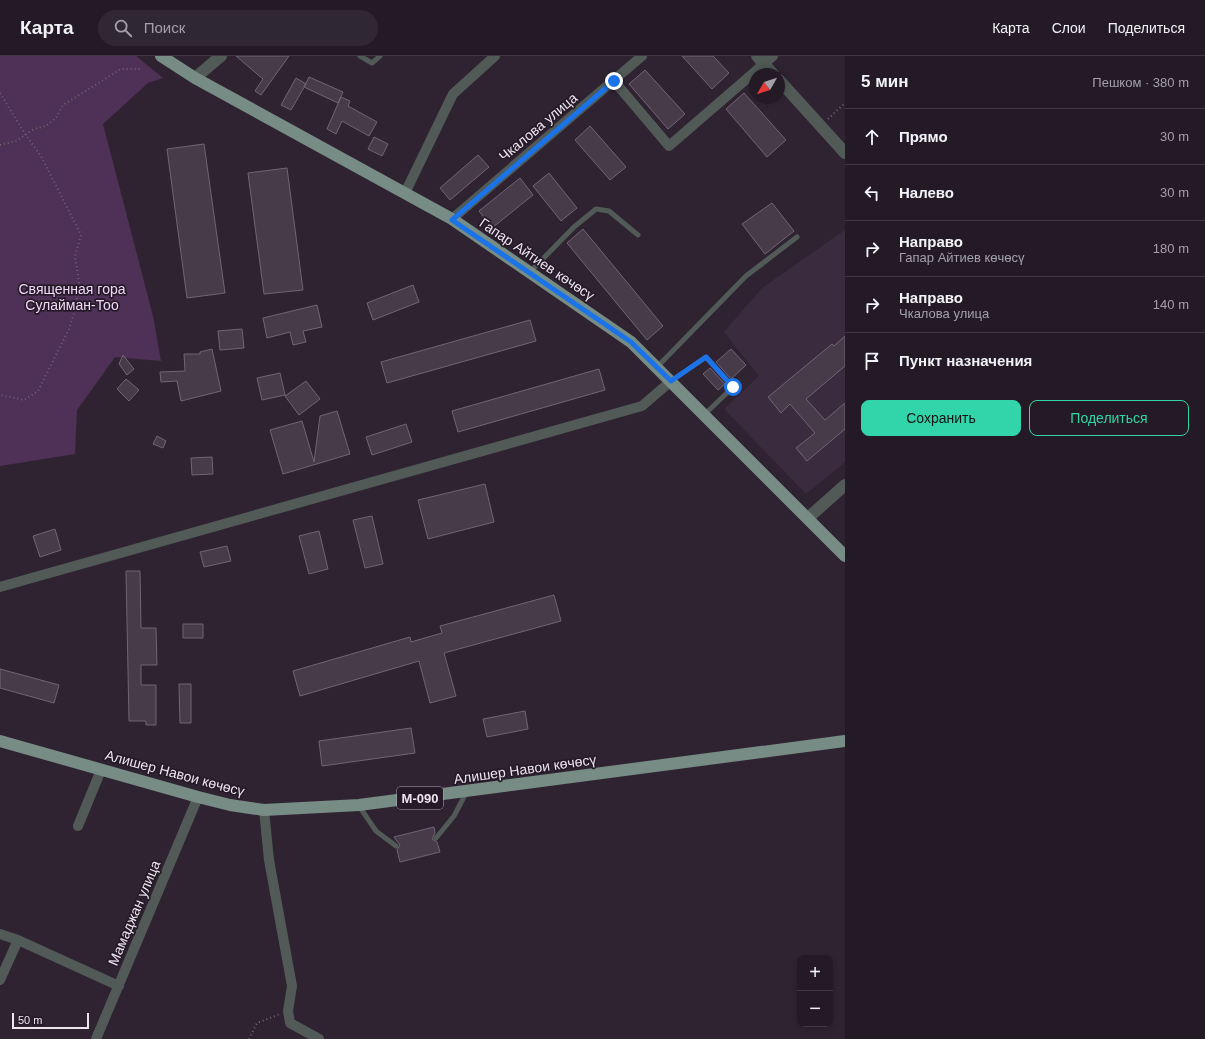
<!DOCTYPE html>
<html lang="ru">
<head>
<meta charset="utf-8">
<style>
	body { margin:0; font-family:Helvetica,sans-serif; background:#2f2732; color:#f1f3f6 }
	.controls { position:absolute; right:12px; bottom:12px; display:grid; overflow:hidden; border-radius:8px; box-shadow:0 2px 6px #0003 }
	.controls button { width:36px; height:36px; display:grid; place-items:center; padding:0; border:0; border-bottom:1px solid #403843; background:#231a26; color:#f1f3f6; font:20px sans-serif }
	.compass { position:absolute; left:749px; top:12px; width:36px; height:36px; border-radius:50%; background:#231a26; box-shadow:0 2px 6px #0003; rotate:231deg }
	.scale { position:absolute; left:12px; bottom:10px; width:77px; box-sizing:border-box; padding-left:4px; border:2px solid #ede5ee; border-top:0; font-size:11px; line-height:14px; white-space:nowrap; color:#ede5ee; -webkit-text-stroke:3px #251a28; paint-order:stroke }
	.stop { position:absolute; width:12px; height:12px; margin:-9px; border:3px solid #1a73e8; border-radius:50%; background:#fff }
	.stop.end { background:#1a73e8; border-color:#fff; box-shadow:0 1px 4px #0008 }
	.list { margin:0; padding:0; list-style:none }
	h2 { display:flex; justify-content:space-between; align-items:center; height:52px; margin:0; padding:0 16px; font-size:17px }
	h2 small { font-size:13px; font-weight:400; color:#a3a1a7 }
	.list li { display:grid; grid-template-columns:26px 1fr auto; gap:12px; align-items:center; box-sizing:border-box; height:56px; padding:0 16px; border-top:1px solid #403843 }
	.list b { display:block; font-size:15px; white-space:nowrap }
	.list p { margin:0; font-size:13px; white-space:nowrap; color:#a3a1a7 }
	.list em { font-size:13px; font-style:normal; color:#a3a1a7 }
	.actions { display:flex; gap:8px; padding:12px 16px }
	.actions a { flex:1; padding:9px 0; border:1px solid #32d4a9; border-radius:8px; text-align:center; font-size:14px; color:#32d4a9 }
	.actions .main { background:#32d4a9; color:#111 }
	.icon { flex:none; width:22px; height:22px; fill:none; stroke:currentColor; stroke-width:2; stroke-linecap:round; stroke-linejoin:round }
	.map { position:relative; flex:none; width:845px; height:983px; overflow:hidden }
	header { display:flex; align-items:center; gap:24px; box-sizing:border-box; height:56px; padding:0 20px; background:#231a26; border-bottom:1px solid #403843 }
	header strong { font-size:19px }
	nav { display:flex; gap:22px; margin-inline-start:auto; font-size:14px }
	.search { width:280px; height:36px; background:#2f2732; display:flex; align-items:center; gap:10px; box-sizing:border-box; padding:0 14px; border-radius:22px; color:#a3a1a7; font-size:15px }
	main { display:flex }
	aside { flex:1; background:#231a26 }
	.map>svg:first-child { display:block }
</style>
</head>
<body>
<header>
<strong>Карта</strong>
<div class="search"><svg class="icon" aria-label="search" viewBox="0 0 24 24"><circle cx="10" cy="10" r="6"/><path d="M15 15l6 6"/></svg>Поиск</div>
<nav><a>Карта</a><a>Слои</a><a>Поделиться</a></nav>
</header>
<main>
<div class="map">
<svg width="845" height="983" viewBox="0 0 845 983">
	<rect width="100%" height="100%" fill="#2f2332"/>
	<path fill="#3b2b3e" d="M845,174V406L806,438L724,353L759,320L724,276L762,232Z"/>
	<path fill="#4f3056" d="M0,0H136L163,22L148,27L103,68L153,260L161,305L115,301L77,354L75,398L0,410Z"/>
	<path fill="#473b4a" stroke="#716475" d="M236,0H289L261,39L255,35L263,23Z
		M682,0H713L729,17L712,33Z
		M645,14L685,58L668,73L629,28Z
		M309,21L343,36L338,47L304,31Z
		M296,22L306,28L291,54L281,49Z
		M744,37L786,84L767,101L726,53Z
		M341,41L350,45L348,50L377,66L369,80L342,65L336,78L327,73Z
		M590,70L626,111L610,124L575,84Z
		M374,81L388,88L382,100L368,93Z
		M204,88L225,237L187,242L167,93Z
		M478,99L489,111L450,144L440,132Z
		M287,112L303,234L264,238L248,117Z
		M549,117L577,152L561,165L533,130Z
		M520,122L533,139L492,172L479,155Z
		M772,147L794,175L765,198L742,168Z
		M583,173L663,270L647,284L567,187Z
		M413,229L419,246L373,264L367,247Z
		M317,249L322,271L303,275L306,286L293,289L290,276L267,282L263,262Z
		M530,264L536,285L387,327L381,306Z
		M242,273L244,292L220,294L218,275Z
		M845,280V310L806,343L825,364L845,347V373L807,405L796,392L815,377L790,348L781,357L768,341L832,288L834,290Z
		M212,293L221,335L181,345L177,325L161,326L160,316L185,315L184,298H200V296Z
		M731,293L746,309L731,323L716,306Z
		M123,299L134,313L127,319L119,308Z
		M710,312L725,328L718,334L703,318Z
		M599,313L605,334L458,376L452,355Z
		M280,317L285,339L262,344L257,322Z
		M126,323L139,334L129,345L117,333Z
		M306,325L320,343L299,359L285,340Z
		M337,355L350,398L283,418L270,374L302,365L314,406L320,360Z
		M406,368L412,386L372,399L366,381Z
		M157,380L166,385L163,392L153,388Z
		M212,401L213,418L192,419L191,402Z
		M485,428L494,466L428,483L418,444Z
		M372,460L383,508L365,512L353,464Z
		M55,473L61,494L40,501L33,480Z
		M319,475L328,513L309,518L299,480Z
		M227,490L231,505L204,511L200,496Z
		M126,515H140L141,572H156L157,609H141V629H156V669H146V665H129Z
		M554,539L561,565L444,597L456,640L430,647L419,605L300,640L293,615L410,581L411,586L442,577L440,570Z
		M183,568H203V582H183Z
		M0,613L59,629L54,647L0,632Z
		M179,628H191V667H180Z
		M525,655L528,673L487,681L483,663Z
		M411,672L415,697L322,710L319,685Z
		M434,771L435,777L432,783L437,786L440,796L400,806L397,794L400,789L394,781Z"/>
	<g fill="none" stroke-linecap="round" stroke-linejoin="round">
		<path stroke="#6d626f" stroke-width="2" stroke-dasharray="1 3" stroke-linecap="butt" d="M0,37L25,78L41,100L81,179L75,200L79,226L76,251L69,273L38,335L24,344L0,339
			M828,63L845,47
			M0,89L16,85L34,73L46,70L56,62L63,49L121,13H140
			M249,983L257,967L280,958"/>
		<path stroke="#515a56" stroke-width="5" d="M360,0L372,7L380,0
			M530,216L574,171L596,153L609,155L638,179
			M657,311L746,220L797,181
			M671,325L706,301L733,331L705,358
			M359,750L376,775L396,790
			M436,782L454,760L466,737"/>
		<path stroke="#515a56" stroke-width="10" d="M614,25L669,90L773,0
			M405,137L453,38L495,0
			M452,163L642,0
			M0,531L642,350L671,325
			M264,754L269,804L292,930L288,955L290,967L319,983
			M78,770L101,714
			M0,878L18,884L119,930
			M0,924L18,884
			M96,983L198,741"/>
		<path stroke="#515a56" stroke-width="12" d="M757,0L773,18
			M195,22L221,0
			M779,24L845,97
			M808,462L845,429"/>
		<path stroke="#778c84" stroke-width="12" d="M161,0L195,22L452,163L631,286L845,500
			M0,685L198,741L230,749L264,754L359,749L845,685"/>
	</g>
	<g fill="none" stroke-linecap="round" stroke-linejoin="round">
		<path stroke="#1a73e8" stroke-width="5" d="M614,25L452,164L631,286L671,325L706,301L733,331"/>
	</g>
	<g text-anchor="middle" stroke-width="3.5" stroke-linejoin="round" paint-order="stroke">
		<rect fill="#251a28" stroke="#b1a8b3" stroke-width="1" x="397" y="731" width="46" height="22" rx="3"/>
		<g font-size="13" font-weight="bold" fill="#ede5ee">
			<text x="420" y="747">М-090</text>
		</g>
		<g font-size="14" fill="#ede5ee" stroke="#251a28">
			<text transform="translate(538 71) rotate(-40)" y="5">Чкалова улица</text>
			<text transform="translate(537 203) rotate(34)" y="5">Гапар Айтиев көчөсү</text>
			<text transform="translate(525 713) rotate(-8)" y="5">Алишер Навои көчөсү</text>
			<text transform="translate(175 717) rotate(15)" y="5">Алишер Навои көчөсү</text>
			<text transform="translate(134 857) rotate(-67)" y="5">Мамаджан улица</text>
		</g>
		<g font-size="14" fill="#f3d7f9" stroke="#251a28">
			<text x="72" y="238">Священная гора<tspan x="72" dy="16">Сулайман-Тоо</tspan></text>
		</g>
	</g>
</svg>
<div class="controls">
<button>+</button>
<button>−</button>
</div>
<svg class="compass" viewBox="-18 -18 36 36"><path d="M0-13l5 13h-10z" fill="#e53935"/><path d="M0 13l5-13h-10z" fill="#a3a1a7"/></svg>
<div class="scale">50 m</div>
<div class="stop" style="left:733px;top:331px"></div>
<div class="stop end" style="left:614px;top:25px"></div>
</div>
<aside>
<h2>5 мин<small>Пешком · 380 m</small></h2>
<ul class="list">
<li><svg class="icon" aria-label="ahead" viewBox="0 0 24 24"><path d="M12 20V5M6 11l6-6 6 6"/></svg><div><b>Прямо</b></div><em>30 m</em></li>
<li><svg class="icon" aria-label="left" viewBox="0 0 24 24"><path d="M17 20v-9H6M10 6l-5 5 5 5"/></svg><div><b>Налево</b></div><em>30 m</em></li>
<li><svg class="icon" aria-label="right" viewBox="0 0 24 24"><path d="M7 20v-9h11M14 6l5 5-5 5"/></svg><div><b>Направо</b><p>Гапар Айтиев көчөсү</p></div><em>180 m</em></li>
<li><svg class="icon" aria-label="right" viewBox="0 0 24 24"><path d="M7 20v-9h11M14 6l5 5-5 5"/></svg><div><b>Направо</b><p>Чкалова улица</p></div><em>140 m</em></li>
<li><svg class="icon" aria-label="arrive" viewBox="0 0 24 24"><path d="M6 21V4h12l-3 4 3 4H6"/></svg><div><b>Пункт назначения</b></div></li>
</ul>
<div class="actions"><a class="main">Сохранить</a><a>Поделиться</a></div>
</aside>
</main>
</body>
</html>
